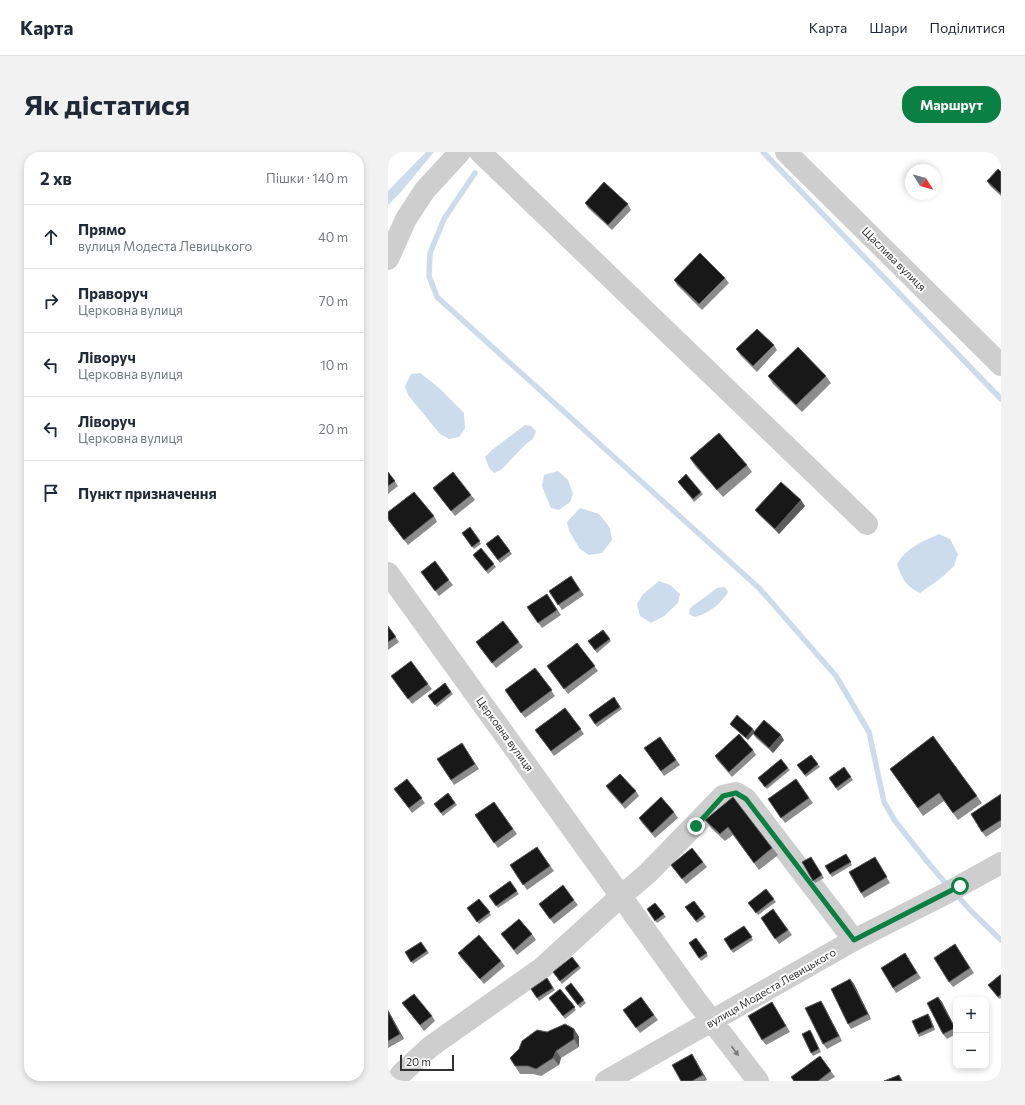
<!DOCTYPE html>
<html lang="uk">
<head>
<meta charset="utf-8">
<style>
	body { margin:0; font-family:Commissioner,sans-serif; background:#f2f2f3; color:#1f2937 }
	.controls { position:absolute; right:12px; bottom:12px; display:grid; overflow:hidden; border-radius:8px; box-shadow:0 2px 6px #0003 }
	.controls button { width:36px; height:36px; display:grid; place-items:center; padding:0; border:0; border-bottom:1px solid #e0e1e3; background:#fff; color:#1f2937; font:20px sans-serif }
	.compass { position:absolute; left:517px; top:12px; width:36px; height:36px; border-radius:50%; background:#fff; box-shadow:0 2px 6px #0003; rotate:127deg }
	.scale { position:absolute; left:12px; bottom:10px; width:54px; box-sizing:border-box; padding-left:4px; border:2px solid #313131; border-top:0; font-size:11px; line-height:14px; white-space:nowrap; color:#313131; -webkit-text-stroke:3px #fff; paint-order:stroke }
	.stop { position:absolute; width:12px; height:12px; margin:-9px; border:3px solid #0b8043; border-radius:50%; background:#fff }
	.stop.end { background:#0b8043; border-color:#fff; box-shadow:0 1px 4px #0008 }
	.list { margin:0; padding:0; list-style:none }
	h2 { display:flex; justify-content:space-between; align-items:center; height:52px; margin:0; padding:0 16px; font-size:17px }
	h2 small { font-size:13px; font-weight:400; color:#747a83 }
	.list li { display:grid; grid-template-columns:26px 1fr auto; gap:12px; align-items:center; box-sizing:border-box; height:64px; padding:0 16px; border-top:1px solid #e0e1e3 }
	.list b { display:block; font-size:15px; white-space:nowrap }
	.list p { margin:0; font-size:13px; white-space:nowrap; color:#747a83 }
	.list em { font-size:13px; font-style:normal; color:#747a83 }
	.icon { flex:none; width:22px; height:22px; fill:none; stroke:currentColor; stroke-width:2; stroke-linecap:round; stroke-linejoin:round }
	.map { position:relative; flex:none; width:613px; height:929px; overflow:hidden; border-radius:16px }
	header { display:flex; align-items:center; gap:24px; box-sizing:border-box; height:56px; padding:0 20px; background:#fff; border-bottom:1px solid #e0e1e3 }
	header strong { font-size:19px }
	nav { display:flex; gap:22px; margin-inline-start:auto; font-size:14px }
	.intro { display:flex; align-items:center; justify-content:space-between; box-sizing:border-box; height:96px; padding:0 24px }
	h1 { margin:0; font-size:28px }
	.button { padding:10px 18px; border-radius:16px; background:#0b8043; color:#fff; font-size:14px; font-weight:700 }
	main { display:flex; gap:24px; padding:0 24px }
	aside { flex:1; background:#fff; border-radius:16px; box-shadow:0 2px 6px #0003 }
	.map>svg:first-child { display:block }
</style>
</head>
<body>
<header>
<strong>Карта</strong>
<nav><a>Карта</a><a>Шари</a><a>Поділитися</a></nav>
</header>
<div class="intro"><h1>Як дістатися</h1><a class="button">Маршрут</a></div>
<main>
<aside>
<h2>2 хв<small>Пішки · 140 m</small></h2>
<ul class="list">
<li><svg class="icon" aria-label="ahead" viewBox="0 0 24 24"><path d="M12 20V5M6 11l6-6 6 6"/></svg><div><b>Прямо</b><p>вулиця Модеста Левицького</p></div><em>40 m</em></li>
<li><svg class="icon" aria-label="right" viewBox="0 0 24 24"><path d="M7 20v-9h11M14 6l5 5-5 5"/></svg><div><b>Праворуч</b><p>Церковна вулиця</p></div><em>70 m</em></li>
<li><svg class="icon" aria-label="left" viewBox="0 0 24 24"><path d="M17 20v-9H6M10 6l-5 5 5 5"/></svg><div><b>Ліворуч</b><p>Церковна вулиця</p></div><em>10 m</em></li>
<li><svg class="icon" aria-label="left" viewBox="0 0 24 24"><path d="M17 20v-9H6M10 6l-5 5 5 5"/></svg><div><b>Ліворуч</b><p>Церковна вулиця</p></div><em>20 m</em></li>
<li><svg class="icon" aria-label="arrive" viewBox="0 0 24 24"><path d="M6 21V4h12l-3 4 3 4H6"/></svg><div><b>Пункт призначення</b></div></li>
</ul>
</aside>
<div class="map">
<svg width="613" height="929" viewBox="0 0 613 929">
	<rect width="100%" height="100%" fill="#fff"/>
	<path fill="#cddcec" d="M38,0H46L12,41L0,53V39Z
		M32,221L50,235L76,261L77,276L71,285L61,287L52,282L20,243L17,234L23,222Z
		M137,273L143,274L148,279L145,287L138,292L113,318L106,321L101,316L97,305L104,298Z
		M170,319L180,328L185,342L182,350L171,358L163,356L154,334L156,323Z
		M192,356L211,362L222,376L224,388L214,401L201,403L192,397L181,379L179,370Z
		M551,382L562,387L570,402L566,414L553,426L532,441C518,434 514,427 509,412C518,396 535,389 551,382Z
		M271,429L282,433L292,442L290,451L276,464L263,471L252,464L249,452L255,442Z
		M337,435L340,440C334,451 319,463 306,465L301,462L302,456L329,436Z"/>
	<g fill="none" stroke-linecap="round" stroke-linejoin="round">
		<path stroke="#cddcec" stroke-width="5.5" d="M375,0L613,247
			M87,21L56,67L42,101L41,124L49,145L371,436L448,524L481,580L496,650L507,669L542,713L561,735
			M567,741L583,759L613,788"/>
		<path stroke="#cecece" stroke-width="22" d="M92,0L479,372
			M398,0L613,213
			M0,107L18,67L37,38L72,0
			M0,421L307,847L370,929
			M8,929L14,921L42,895L154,816L232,745L260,721L335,644L348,641L358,647L466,788
			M218,929L466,788L557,742L613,711"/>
	</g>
	<path fill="#8c8c8c" d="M606,0H613V8L609,4Z
		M613,20V44L602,34L599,29Z
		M197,51L240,52L243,58L224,78L200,56Z
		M337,126L341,131L314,158L289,133L286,128Z
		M386,193L389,198L369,220L352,203L348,197Z
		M380,224H438L443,231L414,260L385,232Z
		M302,306L359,313L364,320L335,345L307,314Z
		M0,320L10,334L0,342Z
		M292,332L313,340L315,342L306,350Z
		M45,336L83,343L87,348L67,364Z
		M417,354L391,382L371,363L367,358Z
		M0,360L46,364L49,370L20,393L0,368Z
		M82,375L93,392L86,397L74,381Z
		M110,383L124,402L112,411L98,392Z
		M93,396L108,415L100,422L85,403Z
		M33,420L61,428L65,433L51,444Z
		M183,424L196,443L174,458L161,439Z
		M159,442L173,463L154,476L139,455Z
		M0,474L11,490L0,498Z
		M215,478L223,489L209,501L200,489Z
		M131,490L135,495L108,516L91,495Z
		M189,491L210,519L180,542L159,514Z
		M147,516L167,544L137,566L117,538Z
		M3,524L40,532L44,537L24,552Z
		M57,531L65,542L49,555L40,544Z
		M226,545L234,557L209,575L201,563Z
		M177,556L196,582L166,604L147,578Z
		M342,572L366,579L396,588L385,601L368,586L365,582L360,588L344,574Z
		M545,584L594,651L570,668L556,649L535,664L502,617Z
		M272,585L292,613L276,624L256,596Z
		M74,591L91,617L66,633L49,607Z
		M365,598L368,603L344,625L330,609L327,604Z
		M423,603L432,615L418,625L409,613Z
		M456,615L465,628L450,639L441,626Z
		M400,616L402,618L379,637L372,629Z
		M19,627L37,651L24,661L6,637Z
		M408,627L425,651L397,671L380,647Z
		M218,634L248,639L251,644L237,657L222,640Z
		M60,641L69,653L55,664L46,652Z
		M613,642V675L598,685L594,680Z
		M345,645L390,703L371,718L345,683L337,689L323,676L317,668Z
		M106,650L129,682L110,696L87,663Z
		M286,660L290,666L267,686L254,671L251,666Z
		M149,695L166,719L139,738L122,713Z
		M458,702L464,713L444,725L437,714Z
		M423,705L436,726L427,731L414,710Z
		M315,710L319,715L298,732L283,713Z
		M490,710L502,731L476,746L473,741Z
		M122,729L131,742L110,756L101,744Z
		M378,737L388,750L370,763L360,751Z
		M91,747L103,763L91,772L79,756Z
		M186,748L190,753L166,772L151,752Z
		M306,749L318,765L309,771L297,755Z
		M267,751L278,765L269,771L259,757Z
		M385,757L404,783L391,792L373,766Z
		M356,774L365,788L345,801L336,787Z
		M113,782H144L148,788L129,803Z
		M308,786L320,804L313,809L301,791Z
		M33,790L41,801L25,812L17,800Z
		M567,792L586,821L565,835L561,830Z
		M70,801L113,809L117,814L96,832L73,806Z
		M184,805L193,816L174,832L165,820Z
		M520,806L533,826L508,841L505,836Z
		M613,823V846L611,847L600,833Z
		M159,826L167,838L151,849L143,837Z
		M462,827L466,832L483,867L463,877L460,872Z
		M183,831L198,851L192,856L177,836Z
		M172,837L188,858L177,867L161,846Z
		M253,845L270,868L252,881L235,858Z
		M550,845L554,850L568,877V882L559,887L555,882Z
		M384,850L402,880L378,893L374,888Z
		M14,851L44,864L47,869L36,879Z
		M436,854L454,889L439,897L435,892Z
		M0,858L16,887L0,896Z
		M540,862L542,865L547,878L531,885L530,882Z
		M186,877L191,885V895L173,906L171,913L153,924L145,922H132L127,914L159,880Z
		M424,881L433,900L425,904L423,901Z
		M432,904L447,925L440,929H406Z
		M307,907L319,928L317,929H293Z"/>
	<path fill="#5d5d5d" d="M413,348L417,354L391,382L387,377Z
		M365,577L367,580L360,588L358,586Z
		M393,583L396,588L385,601L381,596Z
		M462,827L466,832L483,867L480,862Z
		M550,845L554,850L568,878L567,876Z
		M433,849L436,854L454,889L451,884Z
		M0,858L16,887L12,882L0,859Z
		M540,862L542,865L547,878L545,875Z
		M186,877L191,885V895L186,887Z
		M168,899L173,906L171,913L165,906Z
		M304,902L307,907L319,928L315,923Z"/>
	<path fill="#181818" stroke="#5d5d5d" d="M606,0H613V6Z
		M610,17L613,20V42L599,29Z
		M216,30L240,52L220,73L197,51Z
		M312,101L337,126L311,152L286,128Z
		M369,177L386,193L365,214L348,197Z
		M410,195L438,224L408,253L380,224Z
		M331,281L359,313L329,338L302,306Z
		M0,320L7,329L0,334Z
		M65,320L83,343L63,359L45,336Z
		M298,322L313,340L305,347L290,330Z
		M393,330L413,348L387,377L367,358Z
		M26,340L46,364L16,388L0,367V360Z
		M82,375L92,389L84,395L74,381Z
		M110,383L122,399L110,408L98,392Z
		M93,396L106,412L98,419L85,403Z
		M47,409L61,428L47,439L33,420Z
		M183,424L192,438L170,453L161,439Z
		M159,442L169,458L150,471L139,455Z
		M115,469L131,490L104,511L88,490Z
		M0,474L8,485L0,490Z
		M215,478L222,487L207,498L200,489Z
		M189,491L207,514L176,537L159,514Z
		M23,509L40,532L20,547L3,524Z
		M147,516L164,538L133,561L117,538Z
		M57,531L63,540L47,553L40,544Z
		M226,545L232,555L207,572L201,563Z
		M177,556L193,577L163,599L147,578Z
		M349,563L365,577L358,586L342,572Z
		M376,568L393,583L381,596L365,581Z
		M351,582L365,598L341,620L327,604Z
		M545,584L589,644L565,661L551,641L530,656L502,617Z
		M272,585L288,608L273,619L256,596Z
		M74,591L87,612L63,628L49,607Z
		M423,603L430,612L417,623L409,613Z
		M393,607L400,616L377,635L370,626Z
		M456,615L463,625L448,636L441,626Z
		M232,622L248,639L234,652L218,634Z
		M19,627L34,646L21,656L6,637Z
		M408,627L421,646L393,666L380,647Z
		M60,641L67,651L53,661L46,652Z
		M613,642V668L594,680L583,662Z
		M273,645L286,660L264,681L251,666Z
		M345,645L384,696L366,711L340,675L332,682L317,668Z
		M106,650L125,677L106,691L87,663Z
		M149,695L162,714L135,733L122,713Z
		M304,696L315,710L294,727L283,713Z
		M458,702L463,710L442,722L437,714Z
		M423,705L434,723L425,729L414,710Z
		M487,705L499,725L473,741L461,720Z
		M122,729L129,739L108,754L101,744Z
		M175,733L186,748L162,767L151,752Z
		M378,737L386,747L368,761L360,751Z
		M91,747L102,760L89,770L79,756Z
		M306,749L316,762L308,769L297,755Z
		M267,751L276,762L267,769L259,757Z
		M385,757L400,778L387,787L373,766Z
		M131,767L144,782L126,798L113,782Z
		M356,774L364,785L343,798L336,787Z
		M91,783L113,809L92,827L70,801Z
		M308,786L319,801L311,806L301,791Z
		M33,790L39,799L23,810L17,800Z
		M567,792L582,816L561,830L546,806Z
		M517,801L529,821L505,836L493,816Z
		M184,805L191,814L172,829L165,820Z
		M612,823H613V842L610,845L600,833Z
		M159,826L165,836L149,846L143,837Z
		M462,827L480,862L460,872L443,837Z
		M183,831L196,848L190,853L177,836Z
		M172,837L187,855L175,864L161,846Z
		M26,842L44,864L32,873L14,851Z
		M253,845L266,863L248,876L235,858Z
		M550,845L567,876L555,882L539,851Z
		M433,849L451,884L435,892L417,856Z
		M384,850L398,874L374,888L360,864Z
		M0,859L12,882L0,889Z
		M540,862L545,875L530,882L524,869Z
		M177,872L186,877V887L168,899L165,906L148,917L140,914H127L122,906L131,897L134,889L149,878L159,880Z
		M422,878L431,897L423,901L414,882Z
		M304,902L315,923L304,929H293L284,913Z
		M432,904L443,919L430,929H406L403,925Z
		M511,923L514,929H496Z"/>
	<defs><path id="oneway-solid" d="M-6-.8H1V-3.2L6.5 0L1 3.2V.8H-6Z"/></defs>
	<use fill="#787878" href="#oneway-solid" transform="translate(347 899) rotate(53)"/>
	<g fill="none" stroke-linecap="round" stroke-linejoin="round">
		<path stroke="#0b8043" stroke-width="5" d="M308,674L335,644L348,641L358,647L466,788L572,734"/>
	</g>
	<g text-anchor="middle" stroke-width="4" stroke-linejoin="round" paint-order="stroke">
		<g font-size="11" fill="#313131" stroke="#fff">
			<text transform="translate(506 107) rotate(45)" y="4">Щаслива вулиця</text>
			<text transform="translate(117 582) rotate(54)" y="4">Церковна вулиця</text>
			<text transform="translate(383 836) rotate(-30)" y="4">вулиця Модеста Левицького</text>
		</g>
	</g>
</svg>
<div class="controls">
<button>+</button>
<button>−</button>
</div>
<svg class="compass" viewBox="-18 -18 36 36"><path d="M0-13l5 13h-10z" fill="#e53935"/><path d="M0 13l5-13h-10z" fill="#747a83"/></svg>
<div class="scale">20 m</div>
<div class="stop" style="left:572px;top:734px"></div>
<div class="stop end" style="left:308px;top:674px"></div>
</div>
</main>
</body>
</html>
